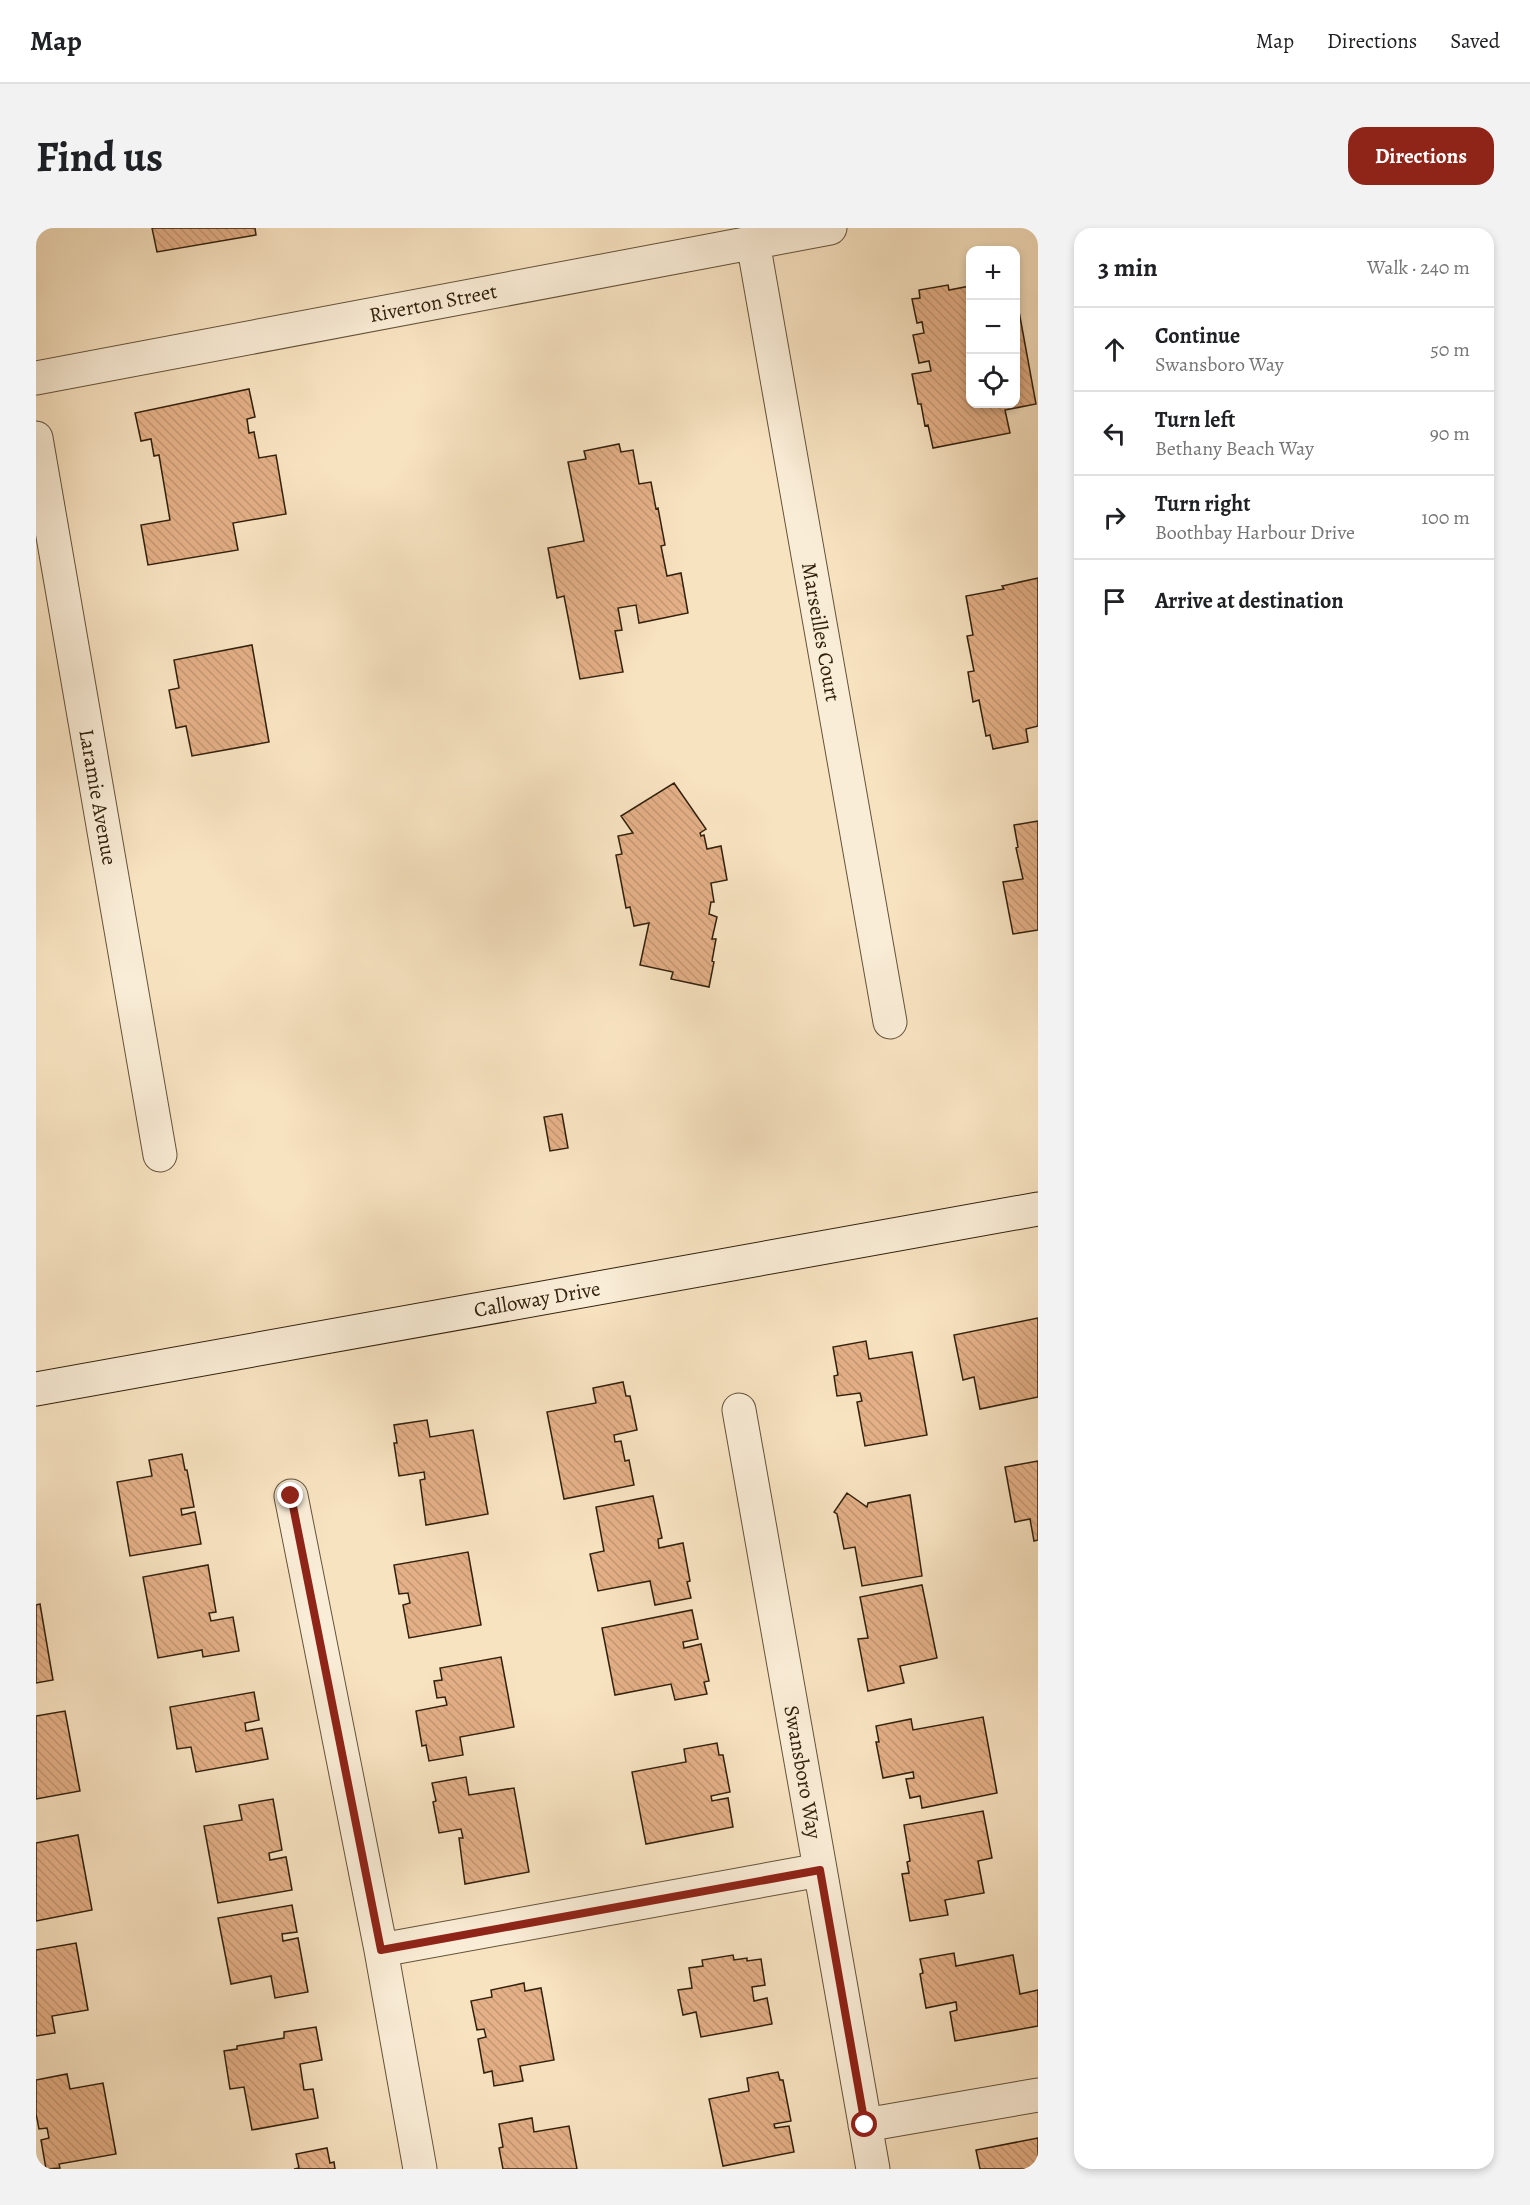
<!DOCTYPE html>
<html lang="en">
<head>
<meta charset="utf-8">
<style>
	body { margin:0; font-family:Alegreya,serif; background:#f2f2f2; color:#202124 }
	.controls { position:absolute; right:18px; top:18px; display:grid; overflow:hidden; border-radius:12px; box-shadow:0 3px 9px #0003 }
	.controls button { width:54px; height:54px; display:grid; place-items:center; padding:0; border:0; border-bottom:2px solid #e0e0e0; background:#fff; color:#202124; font:30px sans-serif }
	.stop { position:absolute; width:18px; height:18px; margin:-14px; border:4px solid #8f2418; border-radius:50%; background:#fff }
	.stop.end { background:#8f2418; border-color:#fff; box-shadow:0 2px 6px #0008 }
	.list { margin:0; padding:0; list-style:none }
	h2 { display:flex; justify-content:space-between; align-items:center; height:78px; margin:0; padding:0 24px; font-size:26px }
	h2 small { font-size:20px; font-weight:400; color:#757577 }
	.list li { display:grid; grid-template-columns:39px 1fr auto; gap:18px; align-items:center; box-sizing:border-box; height:84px; padding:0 24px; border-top:2px solid #e0e0e0 }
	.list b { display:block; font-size:22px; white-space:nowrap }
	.list p { margin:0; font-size:20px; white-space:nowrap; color:#757577 }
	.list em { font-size:20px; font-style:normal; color:#757577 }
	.icon { flex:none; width:33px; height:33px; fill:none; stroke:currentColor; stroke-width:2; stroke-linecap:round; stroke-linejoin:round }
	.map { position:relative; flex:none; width:1002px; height:1941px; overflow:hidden; border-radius:18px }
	header { display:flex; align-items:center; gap:36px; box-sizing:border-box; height:84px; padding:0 30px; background:#fff; border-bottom:2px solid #e0e0e0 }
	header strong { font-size:28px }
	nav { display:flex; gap:33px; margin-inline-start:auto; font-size:21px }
	.intro { display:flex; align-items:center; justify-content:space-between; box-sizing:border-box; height:144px; padding:0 36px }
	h1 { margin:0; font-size:42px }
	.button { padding:15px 27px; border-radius:18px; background:#8f2418; color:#fff; font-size:21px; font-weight:700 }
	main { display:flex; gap:36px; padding:0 36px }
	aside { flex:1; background:#fff; border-radius:18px; box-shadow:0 3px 9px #0003 }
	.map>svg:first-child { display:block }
</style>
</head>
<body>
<header>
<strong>Map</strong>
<nav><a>Map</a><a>Directions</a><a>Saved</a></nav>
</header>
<div class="intro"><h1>Find us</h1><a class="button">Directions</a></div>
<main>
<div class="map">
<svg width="1002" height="1941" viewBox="0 0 1002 1941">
	<defs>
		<pattern id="building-back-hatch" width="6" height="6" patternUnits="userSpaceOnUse" patternTransform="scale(1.5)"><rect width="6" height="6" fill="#e4b087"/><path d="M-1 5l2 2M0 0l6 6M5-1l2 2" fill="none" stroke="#c49773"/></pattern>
	</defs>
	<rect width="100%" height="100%" fill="#f8e3c1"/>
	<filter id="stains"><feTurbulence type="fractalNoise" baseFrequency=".00333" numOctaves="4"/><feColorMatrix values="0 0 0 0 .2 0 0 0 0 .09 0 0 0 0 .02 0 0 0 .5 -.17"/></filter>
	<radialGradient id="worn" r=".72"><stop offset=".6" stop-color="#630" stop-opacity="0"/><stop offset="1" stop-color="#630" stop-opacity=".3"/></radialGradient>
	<path fill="url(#building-back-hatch)" stroke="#32210d" stroke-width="1.5" d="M116,0H219L220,7L121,24Z
		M912,57L913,62L934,58V176H980V67L1000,176L969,182L974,205L897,220L892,197L889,198L885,176H882L876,146L895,143L893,133L883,135L877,107L888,105L886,94L881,95L876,71L884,70L883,62Z
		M213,161L219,189L211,191L213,205L218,204L223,230L240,227L250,286L197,295L202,322L112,337L105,297L134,292L123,227L118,228L115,211L105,213L99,185Z
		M583,216L585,224L597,222L603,256L615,254L620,281L622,280L629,317L625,318L631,348L645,345L652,385L603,395L600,377L582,380L586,402L579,403L587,444L544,451L528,368L521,370L512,320L548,313L532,234L550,231L548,223Z
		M1002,350V498L990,501L992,514L957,521L954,507L950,508L943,472L937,474L932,444L938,443L931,408L937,407L930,368L968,361L966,358Z
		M216,417L233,514L156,528L150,498L140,500L133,462L143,460L138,432Z
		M638,555L670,601L664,605L665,608L668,607L671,621L685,618L691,652L675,655L678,674H675L673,686L681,689L676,711H680L676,733L678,734L673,759L635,751L637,744L604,737L613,695L598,698L594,679L590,680L580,627L586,626L582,608L597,605L585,588Z
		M1002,593V702L977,706L967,654L987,651L980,620L982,619L978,597Z
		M526,886L532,920L514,923L508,889Z
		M1002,1090V1169L944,1181L938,1149L927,1152L918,1107Z
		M830,1113L833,1131L876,1124L891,1207L829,1218L821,1174L826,1173L824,1165L801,1168L798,1148L802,1147L797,1119Z
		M587,1154L590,1168H594L601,1202L578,1207L579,1214L585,1213L589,1233L593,1232L598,1257L528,1271L511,1184L560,1175L557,1160Z
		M391,1192L394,1209L437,1202L452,1286L390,1297L384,1252L389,1251L388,1244L363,1248L358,1215H361L358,1197Z
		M146,1226L149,1242H151L158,1279L145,1281L146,1287L159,1284L165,1316L94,1328L81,1254L116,1248L113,1232Z
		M1002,1233V1312L998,1313L994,1291L979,1294L969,1239Z
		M811,1265L831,1279L832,1275L874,1267L886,1348L826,1358L819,1319L808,1321L801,1286L798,1284Z
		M617,1268L626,1310L622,1311L623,1320L647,1315L654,1353L651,1354L655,1370L619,1377L614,1353L562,1363L554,1326L568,1323L560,1279Z
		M432,1324L445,1397L373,1410L367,1377L374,1375L372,1365L363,1366L358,1337Z
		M172,1337L180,1384L173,1385L175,1393L197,1389L203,1423L167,1429L166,1422L122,1430L107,1349Z
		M886,1357L901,1430L864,1438L868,1455L832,1463L822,1411L832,1410L824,1369Z
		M4,1376L17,1452L0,1455V1377Z
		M656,1382L662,1411L647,1414L648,1420L665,1416L673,1453L668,1454L671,1466L639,1472L635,1456L579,1467L566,1400Z
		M465,1429L478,1499L424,1509L427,1527L393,1533L390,1517L386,1518L380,1483L411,1477L409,1469L401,1470L398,1453L406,1452L404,1440Z
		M218,1464L223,1492L209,1495L210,1503L226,1500L232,1531L160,1544L155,1519L141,1521L134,1479Z
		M29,1483L44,1563L0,1571V1488Z
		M947,1489L961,1565L886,1580L884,1568L874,1570L870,1551L878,1550L877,1544L847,1550L840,1514H843L840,1498L875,1491L877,1502Z
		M681,1515L683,1527H687L694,1564L675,1568L676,1573L692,1570L697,1599L610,1616L596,1544L650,1534L648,1521Z
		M430,1549L433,1567L478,1560L493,1644L429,1656L423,1610H427L425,1601L403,1605L397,1574L400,1573L396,1555Z
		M237,1571L246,1622L233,1625L234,1632L250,1629L256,1662L182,1675L168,1598L206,1592L203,1577Z
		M947,1583L956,1630L942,1633L948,1665L909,1672L912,1687L874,1693L866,1646L873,1645L871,1634L874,1633L868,1597Z
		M42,1607L56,1682L0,1693V1615Z
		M256,1677L261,1704L246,1706L247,1713L262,1710L272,1764L239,1770L235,1748L195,1756L182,1690Z
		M40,1715L52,1782L16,1788L19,1805L0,1808V1722Z
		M918,1725L920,1738L977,1727L984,1766L1002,1762V1798L919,1813L914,1784L921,1782L920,1774L890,1780L884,1746L887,1745L884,1731Z
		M697,1727L698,1732L711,1730V1733L725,1731L729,1757L716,1759L718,1773L731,1770L736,1796L665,1809L660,1784L647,1787L642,1762L656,1760L653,1740L667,1738L666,1732Z
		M488,1755L489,1763L505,1760L518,1832L484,1838L487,1853L458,1858L456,1843L448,1845L442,1811L450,1809L448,1801L441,1802L435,1773L456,1769L455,1762Z
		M280,1799L286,1832L264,1836L268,1862L277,1861L282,1890L216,1902L208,1859L194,1861L188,1823L201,1821V1818L248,1810V1804Z
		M742,1844L744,1852H747L755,1893L738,1896L739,1900L753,1898L758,1924L687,1938L673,1871L713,1863L711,1850Z
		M31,1846L34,1861L67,1855L80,1926L23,1936L24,1940L10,1941L5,1912L13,1910L11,1900L3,1901L0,1886V1852Z
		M496,1890L498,1904L533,1898L541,1941H467L463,1920L467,1919L463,1896Z
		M1002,1910V1941H944L940,1922Z
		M291,1920L294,1935L298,1934L299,1941H258L263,1940L260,1926Z"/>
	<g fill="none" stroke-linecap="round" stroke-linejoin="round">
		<g stroke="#64523a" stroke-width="35">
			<path id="minor" d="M717,14L854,794
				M0,150L794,0
				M0,210L124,927
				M703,1182L837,1941
				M255,1268L345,1722L384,1941
				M345,1722L784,1642
				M829,1897L1002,1867"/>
		</g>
		<g stroke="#32210d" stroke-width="35">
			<path id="secondary" d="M0,1161L1002,981"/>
		</g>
		<use href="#minor" stroke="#faedd7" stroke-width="33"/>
		<use href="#secondary" stroke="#faedd7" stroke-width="33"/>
	</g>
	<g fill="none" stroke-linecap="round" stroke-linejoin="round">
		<path stroke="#8f2418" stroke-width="8" d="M255,1268L345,1722L784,1642L829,1897"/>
	</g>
	<g text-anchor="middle" stroke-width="6" stroke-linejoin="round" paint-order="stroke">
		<g font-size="21" fill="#32210d" stroke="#faedd7">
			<text transform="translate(397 75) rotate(-11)" y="7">Riverton Street</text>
			<text transform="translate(785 404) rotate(80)" y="7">Marseilles Court</text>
			<text transform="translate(62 569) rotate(80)" y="7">Laramie Avenue</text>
			<text transform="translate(501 1071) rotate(-10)" y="7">Calloway Drive</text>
			<text transform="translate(767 1544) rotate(80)" y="7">Swansboro Way</text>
		</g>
	</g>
	<rect width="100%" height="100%" filter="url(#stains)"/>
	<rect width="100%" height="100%" fill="url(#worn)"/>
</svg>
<div class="controls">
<button>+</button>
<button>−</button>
<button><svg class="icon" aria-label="locate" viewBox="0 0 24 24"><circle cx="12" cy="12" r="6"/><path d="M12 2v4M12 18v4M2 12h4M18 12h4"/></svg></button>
</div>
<div class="stop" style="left:829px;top:1897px"></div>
<div class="stop end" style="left:255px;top:1268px"></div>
</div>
<aside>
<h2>3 min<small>Walk · 240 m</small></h2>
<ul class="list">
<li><svg class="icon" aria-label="ahead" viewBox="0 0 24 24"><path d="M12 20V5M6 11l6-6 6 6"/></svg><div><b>Continue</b><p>Swansboro Way</p></div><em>50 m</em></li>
<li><svg class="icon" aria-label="left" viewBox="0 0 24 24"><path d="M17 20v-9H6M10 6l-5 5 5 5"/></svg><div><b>Turn left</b><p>Bethany Beach Way</p></div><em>90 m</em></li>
<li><svg class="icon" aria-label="right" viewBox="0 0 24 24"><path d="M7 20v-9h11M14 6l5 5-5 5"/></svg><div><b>Turn right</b><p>Boothbay Harbour Drive</p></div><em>100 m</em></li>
<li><svg class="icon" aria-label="arrive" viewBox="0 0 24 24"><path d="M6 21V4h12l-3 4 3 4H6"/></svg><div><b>Arrive at destination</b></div></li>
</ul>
</aside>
</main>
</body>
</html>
